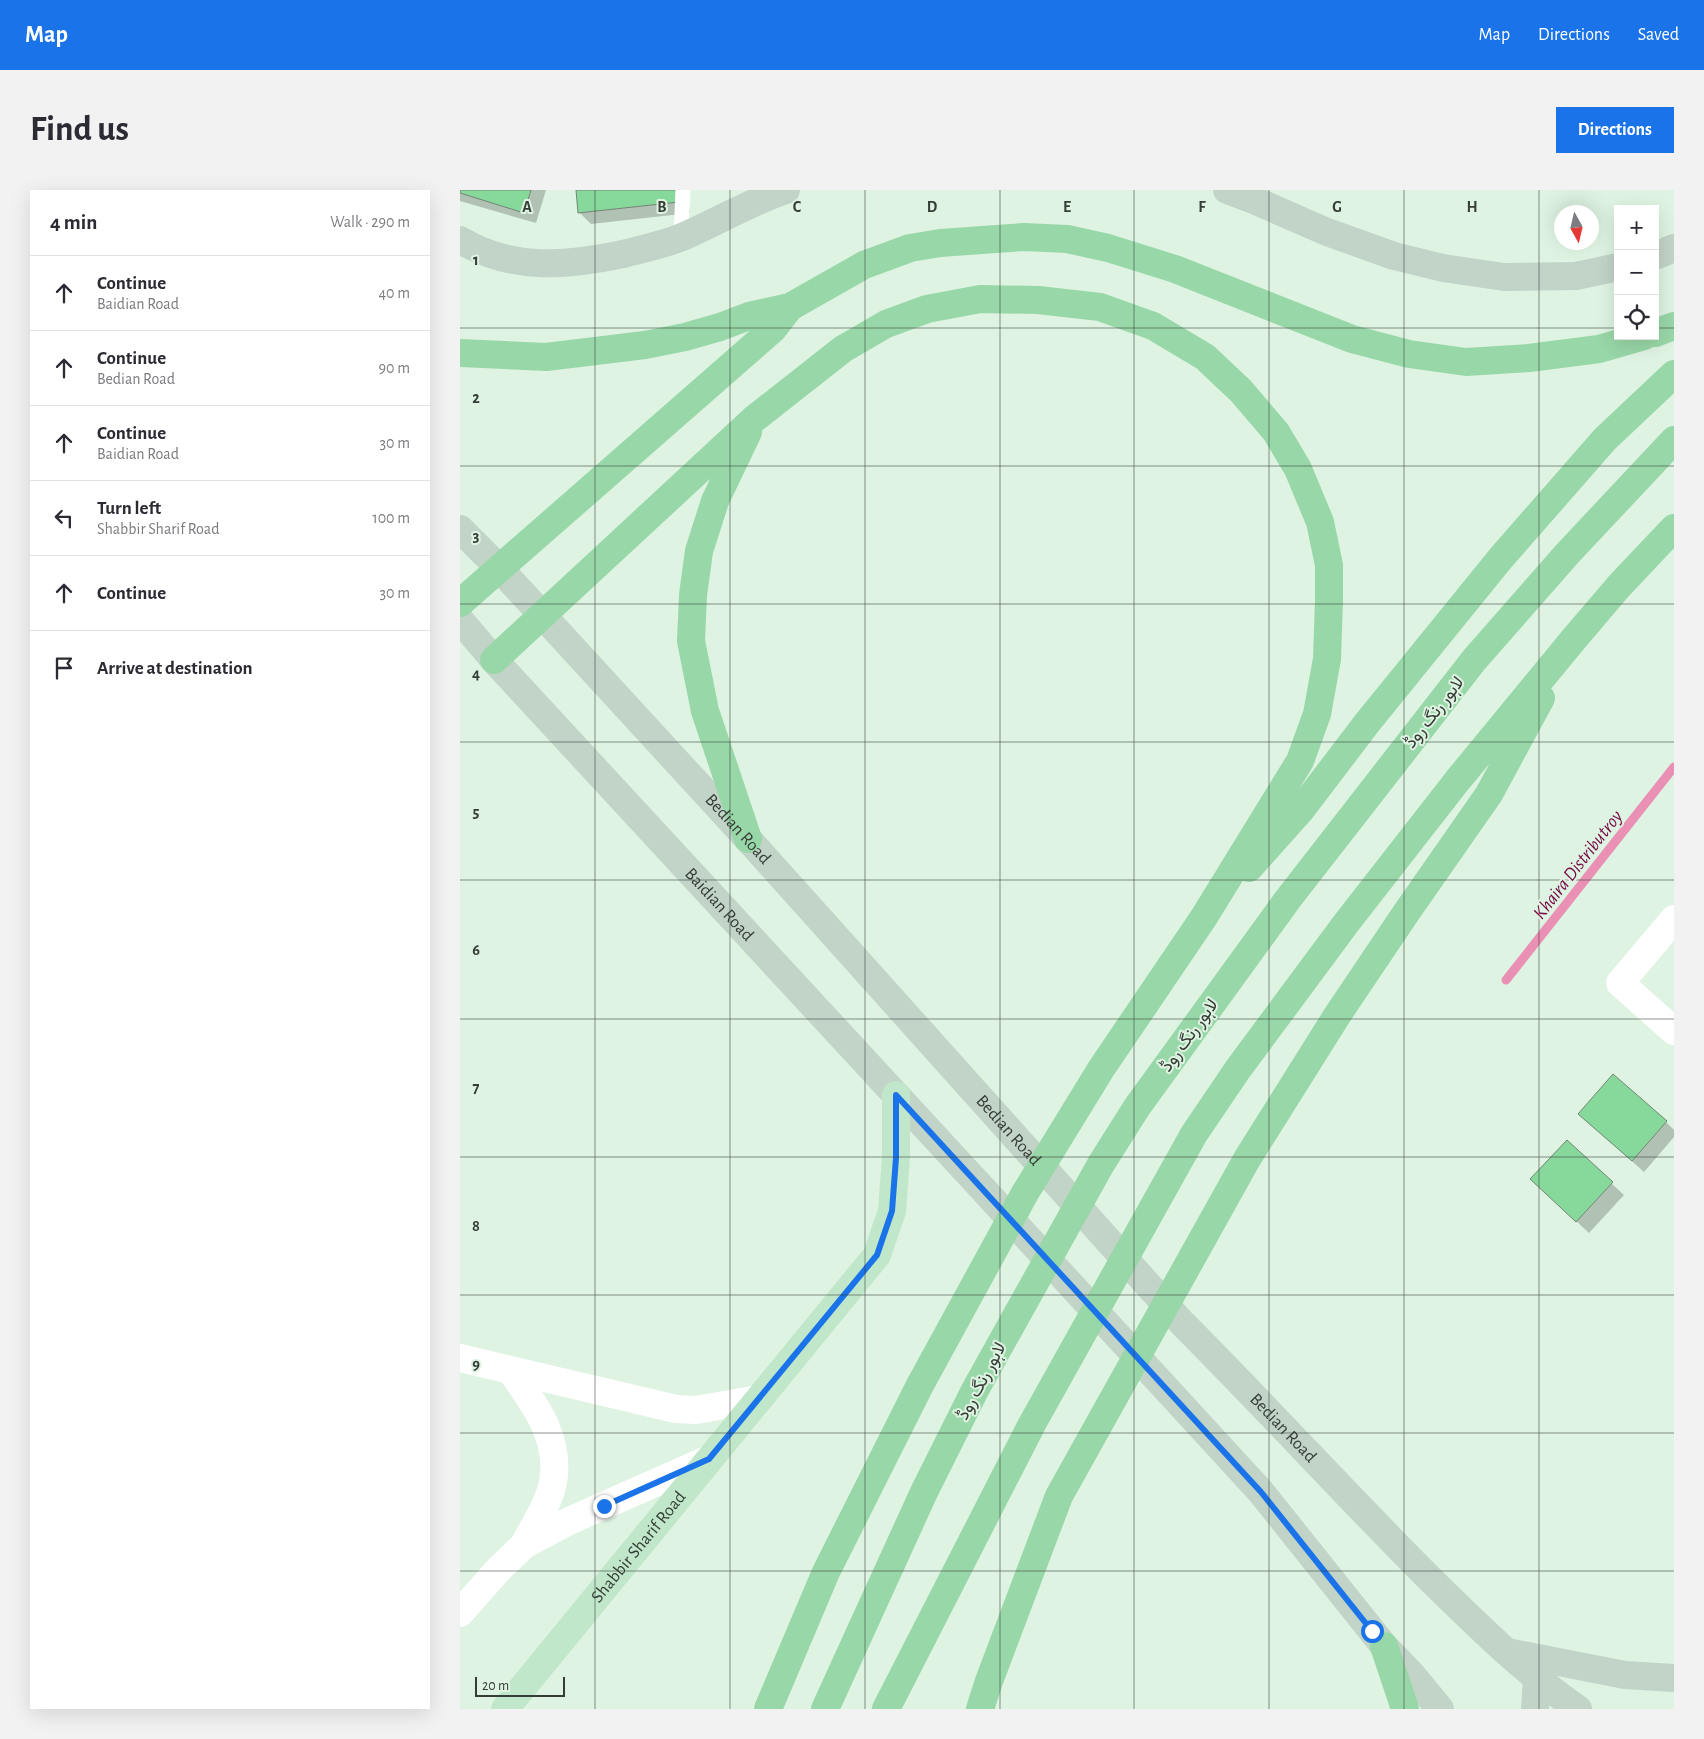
<!DOCTYPE html>
<html lang="en">
<head>
<meta charset="utf-8">
<style>
	body { margin:0; font-family:"Alegreya Sans",Vazirmatn,sans-serif; background:#f2f2f3; color:#2b2b33 }
	.controls { position:absolute; right:15px; top:15px; display:grid; overflow:hidden; border-radius:0px; box-shadow:0 5px 20px #0002 }
	.controls button { width:45px; height:45px; display:grid; place-items:center; padding:0; border:0; border-bottom:1px solid #e1e1e2; background:#fff; color:#2b2b33; font:25px sans-serif }
	.compass { position:absolute; left:1094px; top:15px; width:45px; height:45px; border-radius:50%; background:#fff; box-shadow:0 5px 20px #0002; rotate:172deg }
	.scale { position:absolute; left:15px; bottom:12px; width:90px; box-sizing:border-box; padding-left:5px; border:2px solid #353d36; border-top:0; font-size:14px; line-height:18px; white-space:nowrap; color:#353d36; -webkit-text-stroke:4px #def3e2; paint-order:stroke }
	.stop { position:absolute; width:15px; height:15px; margin:-11px; border:4px solid #1a73e8; border-radius:50%; background:#fff }
	.stop.end { background:#1a73e8; border-color:#fff; box-shadow:0 1px 5px #0008 }
	.list { margin:0; padding:0; list-style:none }
	h2 { display:flex; justify-content:space-between; align-items:center; height:65px; margin:0; padding:0 20px; font-size:21px }
	h2 small { font-size:16px; font-weight:400; color:#7c7c81 }
	.list li { display:grid; grid-template-columns:32px 1fr auto; gap:15px; align-items:center; box-sizing:border-box; height:75px; padding:0 20px; border-top:1px solid #e1e1e2 }
	.list b { display:block; font-size:19px; white-space:nowrap }
	.list p { margin:0; font-size:16px; white-space:nowrap; color:#7c7c81 }
	.list em { font-size:16px; font-style:normal; color:#7c7c81 }
	.icon { flex:none; width:28px; height:28px; fill:none; stroke:currentColor; stroke-width:2; stroke-linecap:round; stroke-linejoin:round }
	.map { position:relative; flex:none; width:1214px; height:1519px; overflow:hidden; border-radius:0px }
	header { display:flex; align-items:center; gap:30px; box-sizing:border-box; height:70px; padding:0 25px; background:#1a73e8; color:#fff }
	header strong { font-size:24px }
	nav { display:flex; gap:28px; margin-inline-start:auto; font-size:18px }
	.intro { display:flex; align-items:center; justify-content:space-between; box-sizing:border-box; height:120px; padding:0 30px }
	h1 { margin:0; font-size:35px }
	.button { padding:12px 22px; border-radius:0px; background:#1a73e8; color:#fff; font-size:18px; font-weight:700 }
	main { display:flex; gap:30px; padding:0 30px }
	aside { flex:1; background:#fff; border-radius:0px; box-shadow:0 5px 20px #0002 }
	.map>svg:first-child { display:block }
</style>
</head>
<body>
<header>
<strong>Map</strong>
<nav><a>Map</a><a>Directions</a><a>Saved</a></nav>
</header>
<div class="intro"><h1>Find us</h1><a class="button">Directions</a></div>
<main>
<aside>
<h2>4 min<small>Walk · 290 m</small></h2>
<ul class="list">
<li><svg class="icon" aria-label="ahead" viewBox="0 0 24 24"><path d="M12 20V5M6 11l6-6 6 6"/></svg><div><b>Continue</b><p>Baidian Road</p></div><em>40 m</em></li>
<li><svg class="icon" aria-label="ahead" viewBox="0 0 24 24"><path d="M12 20V5M6 11l6-6 6 6"/></svg><div><b>Continue</b><p>Bedian Road</p></div><em>90 m</em></li>
<li><svg class="icon" aria-label="ahead" viewBox="0 0 24 24"><path d="M12 20V5M6 11l6-6 6 6"/></svg><div><b>Continue</b><p>Baidian Road</p></div><em>30 m</em></li>
<li><svg class="icon" aria-label="left" viewBox="0 0 24 24"><path d="M17 20v-9H6M10 6l-5 5 5 5"/></svg><div><b>Turn left</b><p>Shabbir Sharif Road</p></div><em>100 m</em></li>
<li><svg class="icon" aria-label="ahead" viewBox="0 0 24 24"><path d="M12 20V5M6 11l6-6 6 6"/></svg><div><b>Continue</b></div><em>30 m</em></li>
<li><svg class="icon" aria-label="arrive" viewBox="0 0 24 24"><path d="M6 21V4h12l-3 4 3 4H6"/></svg><div><b>Arrive at destination</b></div></li>
</ul>
</aside>
<div class="map">
<svg width="1214" height="1519" viewBox="0 0 1214 1519">
	<rect width="100%" height="100%" fill="#def3e2"/>
	<path fill="#0003" d="M0,0H86L76,33L0,11Z
		M117,0H228L230,23L131,34L119,22Z
		M1119,924L1206,932L1214,940V947L1184,982Z
		M1107,952L1164,1005L1129,1043L1084,1001Z"/>
	<g fill="none" stroke-linecap="round" stroke-linejoin="round">
		<path stroke="#ea90b4" stroke-width="9" d="M1046,790L1214,577"/>
	</g>
	<path fill="#87d89b" stroke="#738677" d="M0,0H71L64,23L0,3Z
		M116,0H218L219,12L118,23Z
		M1153,884L1207,931L1172,971L1118,924Z
		M1107,950L1153,992L1116,1032L1070,989Z"/>
	<g fill="none" stroke-linecap="round" stroke-linejoin="round">
		<path stroke="#fff" stroke-width="15" d="M221,47L223,0"/>
		<path stroke="#fff" stroke-width="28" d="M1214,729L1160,793L1214,841
			M0,1168L216,1219L236,1220L298,1209
			M51,1181C74,1213 101,1249 93,1292C89,1314 74,1335 64,1355
			M0,1423L37,1381L64,1355L109,1331L249,1269"/>
		<g stroke="#c2d3c7" stroke-width="28">
			<path d="M767,0L796,11L867,42L934,66L983,78L1044,87L1116,86L1158,77"/>
			<path d="M0,50C52,81 106,76 163,64C182,59 203,55 222,47C257,32 290,12 326,0"/>
			<path d="M1195,66L1214,58"/>
			<path id="s1" d="M0,339L39,378L288,649L723,1134C806,1217 885,1304 968,1387C1016,1434 1063,1481 1118,1519"/>
			<path id="s2" d="M0,430L34,470L521,997L801,1302L924,1456L952,1485L980,1519"/>
			<path d="M1047,1462L1165,1485L1214,1488"/>
			<path d="M1075,1519L1077,1489"/>
		</g>
		<path stroke="#c1e7ca" stroke-width="28" id="s3" d="M45,1519L417,1065L432,1021L436,967V905"/>
		<path stroke="#98d7a7" stroke-width="28" d="M1195,143L1214,136
			M0,163L86,167L185,155L225,147L260,137L289,126L330,117
			M0,413L313,139L330,117L404,75L450,58L480,53L564,47L607,49L648,58L715,79L892,149L949,164L1006,172L1069,168L1139,159L1184,146
			M34,470L294,229L383,159L426,134L467,119L520,109L578,110L640,117L693,136L745,167L781,201L816,242L838,279L860,332L869,375V410L867,469L857,524L840,571L744,727L641,879L565,1003L460,1195L366,1382L308,1519
			M288,649L245,521L231,451L233,405L239,361L255,311L288,242
			M789,678L840,621L907,533L1040,369L1145,249L1214,184
			M924,1456L945,1519
			M365,1519L464,1302L515,1200L641,974L677,917L828,709L1014,470L1107,364L1214,250
			M426,1519L572,1234L734,944L778,879L887,732L997,591L1113,450L1159,396L1214,338
			M520,1519L529,1491L599,1306L787,969L878,824L946,723L1029,604L1081,508"/>
	</g>
	<g fill="none" stroke-linecap="round" stroke-linejoin="round">
		<path stroke="#1a73e8" stroke-width="6" d="M144,1316L249,1269L417,1065L432,1021L436,968V905L801,1302L912,1441"/>
	</g>
	<path fill="none" stroke="#353d36" stroke-width="1" stroke-opacity="0.55" d="M135,0V1519M270,0V1519M405,0V1519M540,0V1519M674,0V1519M809,0V1519M944,0V1519M1079,0V1519M0,138H1158M1195,138H1214M0,276H1214M0,414H1214M0,552H1214M0,690H1214M0,829H1214M0,967H1214M0,1105H1214M0,1243H1214M0,1381H1214"/>
	<g text-anchor="middle" stroke-width="4" stroke-linejoin="round" paint-order="stroke">
		<g font-size="18" fill="#353d36" stroke="#def3e2">
			<text transform="translate(974 522) rotate(-52)" y="6">لاہور رنگ روڈ</text>
			<text dy="6" stroke="none"><textPath href="#s1" startOffset="409">Bedian Road</textPath></text>
			<text dy="6" stroke="none"><textPath href="#s2" startOffset="385">Baidian Road</textPath></text>
			<text transform="translate(729 845) rotate(-54)" y="6">لاہور رنگ روڈ</text>
			<text dy="6" stroke="none"><textPath href="#s1" startOffset="814">Bedian Road</textPath></text>
			<text transform="translate(521 1191) rotate(-62)" y="6">لاہور رنگ روڈ</text>
			<text dy="6" stroke="none"><textPath href="#s1" startOffset="1219">Bedian Road</textPath></text>
			<text dy="6" stroke="none"><textPath href="#s3" startOffset="210">Shabbir Sharif Road</textPath></text>
		</g>
		<g font-size="19" font-style="italic" fill="#770a46" stroke="#def3e2">
			<text transform="translate(1117 674) rotate(-52)" y="7">Khaira Distributroy</text>
		</g>
	</g>
	<g font-size="16" text-anchor="middle" font-weight="bold" fill="#353d36" stroke="#def3e2" stroke-width="4" stroke-linejoin="round" paint-order="stroke">
		<text x="67" y="22">A</text>
		<text x="202" y="22">B</text>
		<text x="337" y="22">C</text>
		<text x="472" y="22">D</text>
		<text x="607" y="22">E</text>
		<text x="742" y="22">F</text>
		<text x="877" y="22">G</text>
		<text x="1012" y="22">H</text>
		<text x="16" y="75">1</text>
		<text x="16" y="213">2</text>
		<text x="16" y="351">3</text>
		<text x="16" y="489">4</text>
		<text x="16" y="627">5</text>
		<text x="16" y="765">6</text>
		<text x="16" y="903">7</text>
		<text x="16" y="1041">8</text>
		<text x="16" y="1179">9</text>
	</g>
</svg>
<div class="controls">
<button>+</button>
<button>−</button>
<button><svg class="icon" aria-label="locate" viewBox="0 0 24 24"><circle cx="12" cy="12" r="6"/><path d="M12 2v4M12 18v4M2 12h4M18 12h4"/></svg></button>
</div>
<svg class="compass" viewBox="-18 -18 36 36"><path d="M0-13l5 13h-10z" fill="#e53935"/><path d="M0 13l5-13h-10z" fill="#7c7c81"/></svg>
<div class="scale">20 m</div>
<div class="stop" style="left:912px;top:1441px"></div>
<div class="stop end" style="left:144px;top:1316px"></div>
</div>
</main>
</body>
</html>
